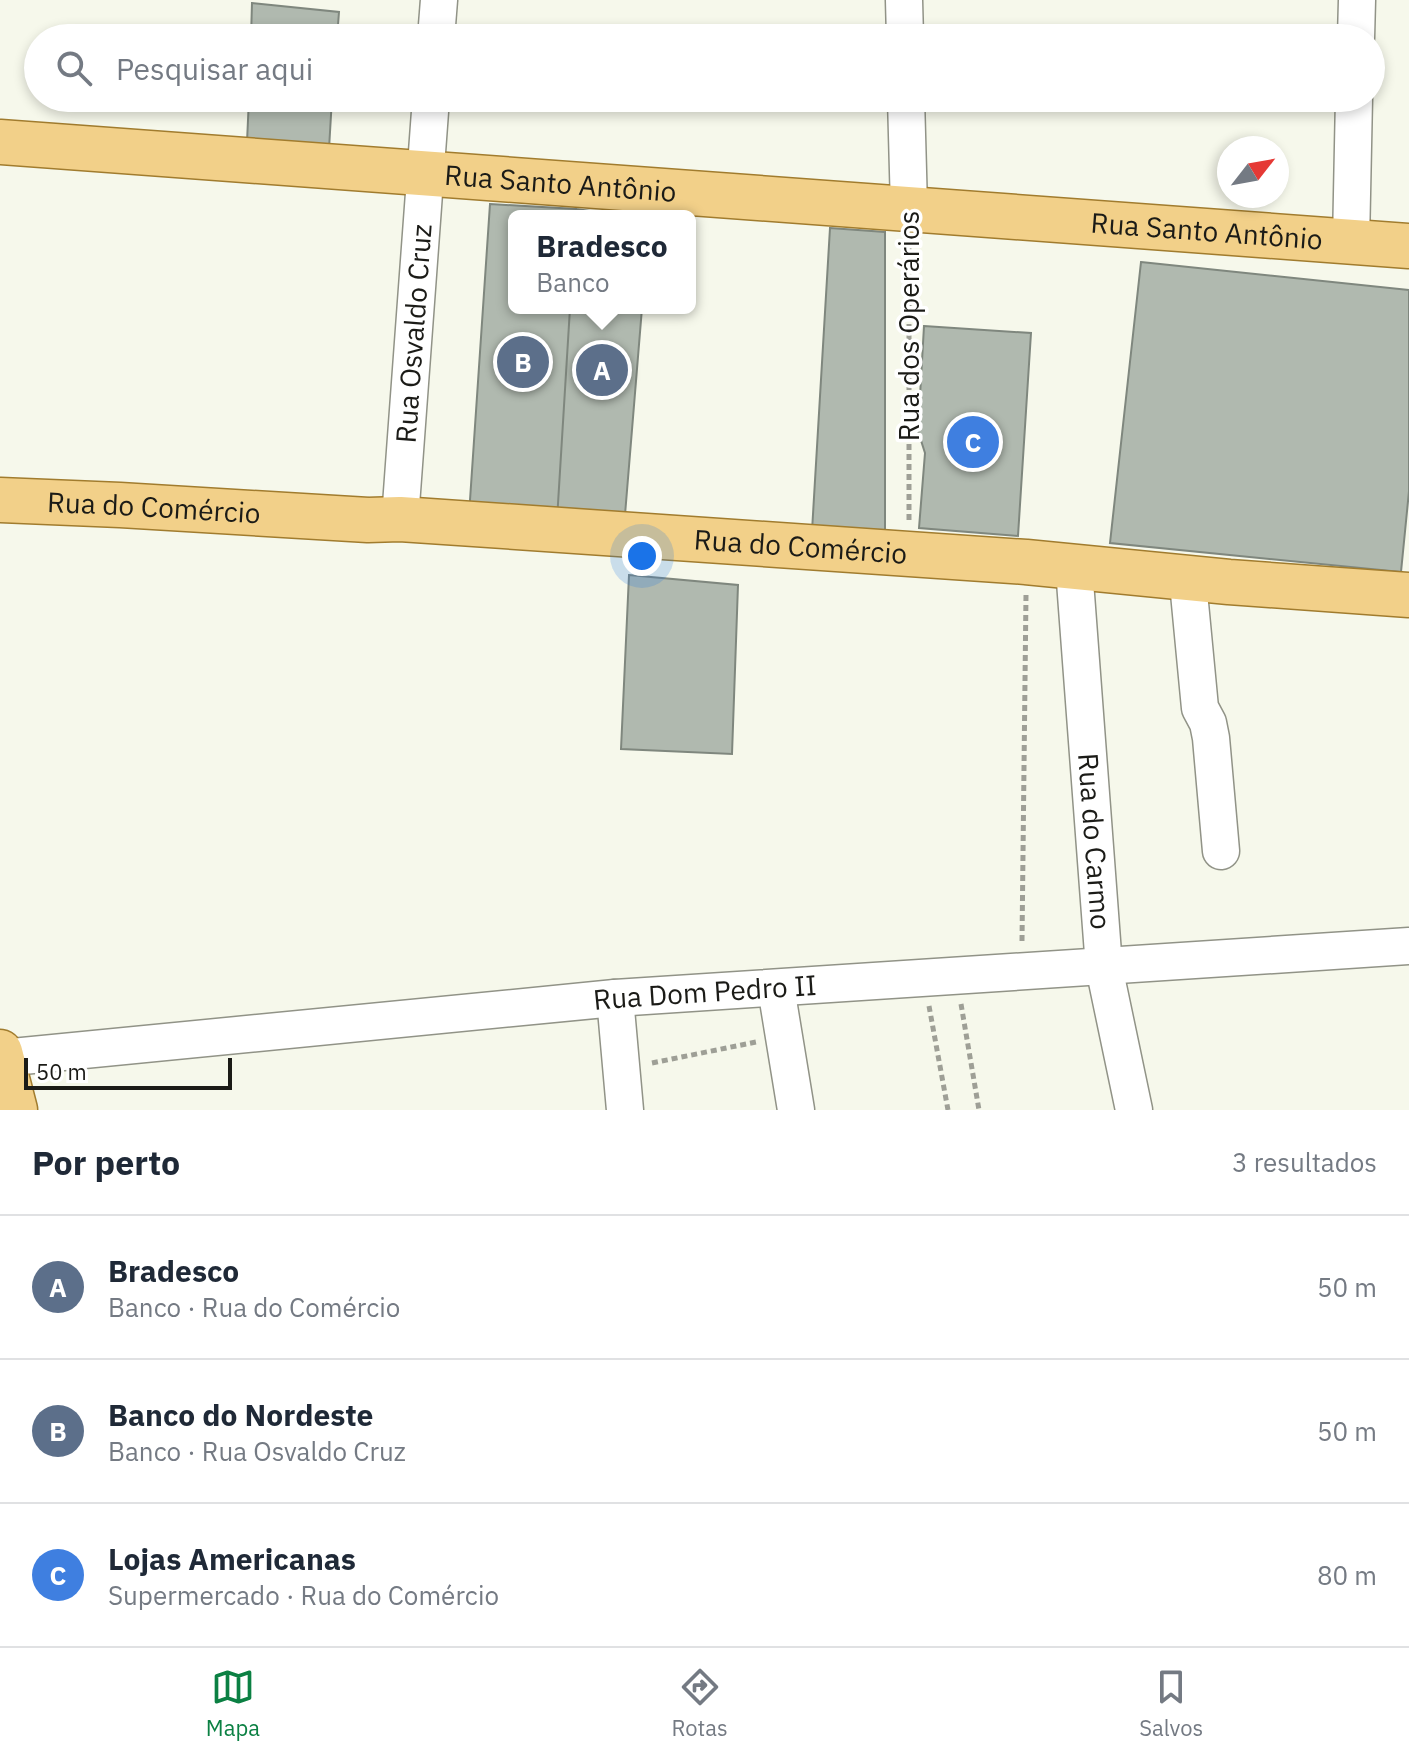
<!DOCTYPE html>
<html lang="pt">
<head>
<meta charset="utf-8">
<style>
	body { margin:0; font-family:"IBM Plex Sans",sans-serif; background:#f6f6f7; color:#1f2937 }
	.compass { position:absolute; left:1217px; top:136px; width:72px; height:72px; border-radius:50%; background:#fff; box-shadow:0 4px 12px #0003; rotate:59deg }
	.scale { position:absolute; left:24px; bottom:20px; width:208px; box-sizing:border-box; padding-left:8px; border:4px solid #1b1b17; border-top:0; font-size:22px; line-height:28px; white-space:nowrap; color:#1b1b17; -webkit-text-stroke:6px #fff; paint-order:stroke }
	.you { position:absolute; left:642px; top:556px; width:28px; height:28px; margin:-20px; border:6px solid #fff; border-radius:50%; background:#1a73e8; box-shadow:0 0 0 12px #1a73e833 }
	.badge { display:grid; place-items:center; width:52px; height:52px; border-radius:50%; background:#0b8043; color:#fff; font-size:26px; font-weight:700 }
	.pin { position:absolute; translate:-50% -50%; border:4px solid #fff; box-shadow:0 2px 8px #0006 }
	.popup { position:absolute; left:508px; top:210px; width:188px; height:104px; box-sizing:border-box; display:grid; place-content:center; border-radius:12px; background:#fff; filter:drop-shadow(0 2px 6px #0005); font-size:26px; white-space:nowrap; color:#747a83 }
	.popup b { font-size:30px; color:#1f2937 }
	.popup::after { content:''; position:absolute; left:50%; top:100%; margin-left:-16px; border:16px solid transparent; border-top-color:#fff }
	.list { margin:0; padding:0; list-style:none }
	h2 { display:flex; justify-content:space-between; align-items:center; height:104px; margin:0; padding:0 32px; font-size:34px }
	h2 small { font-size:26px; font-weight:400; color:#747a83 }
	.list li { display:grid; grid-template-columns:52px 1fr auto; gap:24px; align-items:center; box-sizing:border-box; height:144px; padding:0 32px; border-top:2px solid #e0e1e3 }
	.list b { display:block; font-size:30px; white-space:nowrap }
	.list p { margin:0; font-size:26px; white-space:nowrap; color:#747a83 }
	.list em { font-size:26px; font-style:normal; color:#747a83 }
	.icon { flex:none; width:44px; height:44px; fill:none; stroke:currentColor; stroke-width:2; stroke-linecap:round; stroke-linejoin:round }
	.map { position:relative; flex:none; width:1409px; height:1110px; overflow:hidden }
	.search { position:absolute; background:#fff; box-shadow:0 4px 12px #0003; left:24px; right:24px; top:24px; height:88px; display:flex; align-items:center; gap:20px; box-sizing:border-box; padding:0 28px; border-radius:44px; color:#747a83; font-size:30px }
	.sheet { height:536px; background:#fff }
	nav { display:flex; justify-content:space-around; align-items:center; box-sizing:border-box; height:112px; border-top:2px solid #e0e1e3; background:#fff; font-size:22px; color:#747a83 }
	nav a { display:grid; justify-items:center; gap:4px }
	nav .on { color:#0b8043 }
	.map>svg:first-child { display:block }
</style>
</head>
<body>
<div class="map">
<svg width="1409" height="1110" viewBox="0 0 1409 1110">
	<rect width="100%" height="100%" fill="#f6f8eb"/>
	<path fill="#b0b9af" stroke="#7f877e" stroke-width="2" d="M252,3L339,12L337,38H251Z
		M249,98H332L329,149L247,142Z
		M490,204L576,209V216H514V308H570L557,520L469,515Z
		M576,209L625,216H576Z
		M830,228L885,232V538L812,531Z
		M1141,262L1409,290V491L1401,572L1110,543Z
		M570,308H642L624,527L557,520Z
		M924,326L1031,333L1018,536L919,528L925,453L918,431Z
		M629,575L738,585L732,754L621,749Z"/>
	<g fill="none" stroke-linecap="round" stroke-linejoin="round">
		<g stroke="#919387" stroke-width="39">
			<g id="minor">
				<path d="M904,0L905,38"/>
				<path d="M436,38L439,0"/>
				<path d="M1356,38L1357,0"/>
				<path d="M906,98L909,208"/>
				<path d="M1351,242L1354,98"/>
				<path id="s1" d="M400,519L431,98"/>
				<path id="s2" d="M1074,568L1104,967L1134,1110"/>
				<path d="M1191,577L1189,593L1200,708L1208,723L1211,738L1221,851"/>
				<path d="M776,988L796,1110"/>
				<path d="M615,998L625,1110"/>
				<path id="s3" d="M2,1058L615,998L1409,946"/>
			</g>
		</g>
		<g stroke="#a17c2e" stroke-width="47">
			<g id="major">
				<path id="s4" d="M0,142L1409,246"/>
				<path id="s5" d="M0,500L120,505L368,520L400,519L1026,562L1229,582L1409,595"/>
				<path d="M0,1052L15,1110"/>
			</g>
		</g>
		<path stroke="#9e9f96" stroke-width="5" stroke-dasharray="6 4" stroke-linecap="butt" d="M909,520V242
			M1022,941L1026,595
			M961,1004L979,1110
			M929,1006L948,1110
			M652,1063L756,1042"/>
		<use href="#minor" stroke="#fff" stroke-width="36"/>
		<use href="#major" stroke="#f2d089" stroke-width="44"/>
	</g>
	<g text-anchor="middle" stroke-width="7" stroke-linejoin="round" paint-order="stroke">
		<g font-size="28" fill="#1b1b17" stroke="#fff">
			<text dy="10" stroke="none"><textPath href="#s4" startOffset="562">Rua Santo Antônio</textPath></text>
			<text dy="10" stroke="none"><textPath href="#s4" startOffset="1210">Rua Santo Antônio</textPath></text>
			<text transform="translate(909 326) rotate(-90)" y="10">Rua dos Operários</text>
			<text dy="10" stroke="none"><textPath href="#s1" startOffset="186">Rua Osvaldo Cruz</textPath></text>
			<text dy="10" stroke="none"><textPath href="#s5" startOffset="154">Rua do Comércio</textPath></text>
			<text dy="10" stroke="none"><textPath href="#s5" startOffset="802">Rua do Comércio</textPath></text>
			<text dy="10" stroke="none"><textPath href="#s2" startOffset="274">Rua do Carmo</textPath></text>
			<text dy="10" stroke="none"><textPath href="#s3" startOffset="706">Rua Dom Pedro II</textPath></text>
		</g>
	</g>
</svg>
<svg class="compass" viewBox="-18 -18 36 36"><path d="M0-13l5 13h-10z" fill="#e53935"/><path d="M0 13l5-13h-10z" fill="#747a83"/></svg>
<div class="scale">50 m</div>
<div class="you"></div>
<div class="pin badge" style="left:602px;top:370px;background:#5c6f8a">A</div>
<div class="popup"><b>Bradesco</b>Banco</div>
<div class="pin badge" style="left:523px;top:362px;background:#5c6f8a">B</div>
<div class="pin badge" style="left:973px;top:442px;background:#3f7fe0">C</div>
<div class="search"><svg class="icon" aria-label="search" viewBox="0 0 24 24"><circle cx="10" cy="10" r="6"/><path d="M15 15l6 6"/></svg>Pesquisar aqui</div>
</div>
<section class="sheet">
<h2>Por perto<small>3 resultados</small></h2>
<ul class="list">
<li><span class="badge" style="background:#5c6f8a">A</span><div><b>Bradesco</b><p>Banco · Rua do Comércio</p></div><em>50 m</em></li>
<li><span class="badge" style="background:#5c6f8a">B</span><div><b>Banco do Nordeste</b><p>Banco · Rua Osvaldo Cruz</p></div><em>50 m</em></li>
<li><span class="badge" style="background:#3f7fe0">C</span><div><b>Lojas Americanas</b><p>Supermercado · Rua do Comércio</p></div><em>80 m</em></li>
</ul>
</section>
<nav>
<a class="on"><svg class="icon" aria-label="map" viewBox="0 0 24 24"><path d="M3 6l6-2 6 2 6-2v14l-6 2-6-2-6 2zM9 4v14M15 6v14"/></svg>Mapa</a>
<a><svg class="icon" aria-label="directions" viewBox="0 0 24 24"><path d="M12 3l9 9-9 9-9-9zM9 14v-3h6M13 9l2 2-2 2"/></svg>Rotas</a>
<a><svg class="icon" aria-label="saved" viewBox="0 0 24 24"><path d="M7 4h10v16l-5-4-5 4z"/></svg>Salvos</a>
</nav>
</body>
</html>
